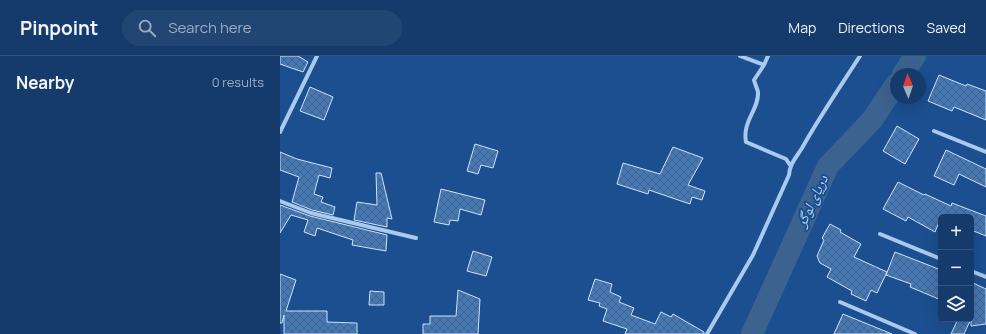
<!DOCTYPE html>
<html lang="en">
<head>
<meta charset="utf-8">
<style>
	body { margin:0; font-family:Manrope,"Noto Naskh Arabic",sans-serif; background:#214673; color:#f1f3f6 }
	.controls { position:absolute; right:12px; bottom:12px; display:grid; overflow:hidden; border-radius:6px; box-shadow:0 4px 16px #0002 }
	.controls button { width:36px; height:36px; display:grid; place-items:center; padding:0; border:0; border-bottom:1px solid #33557e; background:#143b6b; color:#f1f3f6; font:20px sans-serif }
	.compass { position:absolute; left:610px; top:12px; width:36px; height:36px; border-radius:50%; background:#143b6b; box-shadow:0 4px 16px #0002; rotate:358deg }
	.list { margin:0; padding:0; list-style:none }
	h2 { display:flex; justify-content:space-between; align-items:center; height:52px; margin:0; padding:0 16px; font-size:17px }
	h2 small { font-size:13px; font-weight:400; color:#9dadc1 }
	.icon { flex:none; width:22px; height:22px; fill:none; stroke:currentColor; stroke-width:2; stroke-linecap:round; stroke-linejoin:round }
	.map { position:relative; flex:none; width:706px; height:278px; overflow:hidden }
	header { display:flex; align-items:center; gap:24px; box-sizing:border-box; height:56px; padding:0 20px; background:#143b6b; border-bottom:1px solid #33557e }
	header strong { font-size:19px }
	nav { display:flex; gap:22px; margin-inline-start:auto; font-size:14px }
	.search { width:280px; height:36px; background:#214673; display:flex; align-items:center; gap:10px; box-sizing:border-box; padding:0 14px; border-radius:22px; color:#9dadc1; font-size:15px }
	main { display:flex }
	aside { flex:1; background:#143b6b }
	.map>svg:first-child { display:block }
</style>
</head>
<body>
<header>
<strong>Pinpoint</strong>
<div class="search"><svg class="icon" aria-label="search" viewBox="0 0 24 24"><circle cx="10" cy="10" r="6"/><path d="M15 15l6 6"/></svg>Search here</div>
<nav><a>Map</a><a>Directions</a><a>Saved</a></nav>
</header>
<main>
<aside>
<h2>Nearby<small>0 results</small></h2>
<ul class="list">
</ul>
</aside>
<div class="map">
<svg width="706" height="278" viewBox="0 0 706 278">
	<defs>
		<pattern id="building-cross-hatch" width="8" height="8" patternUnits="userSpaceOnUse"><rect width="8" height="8" fill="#4478b7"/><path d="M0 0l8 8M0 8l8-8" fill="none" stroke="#486282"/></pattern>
	</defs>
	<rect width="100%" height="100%" fill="#1b4f8f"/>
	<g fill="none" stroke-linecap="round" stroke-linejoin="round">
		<path stroke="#3c6290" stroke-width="22" d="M623,18L635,0
			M472,278L548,110L592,64L616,28"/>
	</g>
	<path fill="url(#building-cross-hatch)" stroke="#cfe3fa" d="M0,0H18L28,6L23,16L0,8Z
		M659,19L686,30L687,28L706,35V64L674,51L672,55L648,45Z
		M30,31L53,41L44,64L20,55Z
		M617,70L639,83L625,108L603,95Z
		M195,88L218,95L213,112L201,109L198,118L187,115Z
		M393,91L423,102L408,129L425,135L422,144L412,141L410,148L369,134L368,138L337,128L343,107L380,118Z
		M666,94L706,113V131L679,118L674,129L654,120Z
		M0,96L17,103L52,112L50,122L39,119L34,138L43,141L41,146L55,151L53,159L32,154L12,146L19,121L0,114Z
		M96,117H101L112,163L107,162V171L74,164L77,146L97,149Z
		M618,126L644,139L645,138L671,150L672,147L706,160V180L691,174V161H661L655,176L628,161L626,165L603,153Z
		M161,133L205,144L201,159L180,153L178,165L170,164L169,169L154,166Z
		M0,149L30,160L107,179L106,195L72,189L73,184L37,172L35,180L24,176L28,164L11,159L0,177Z
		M550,168L561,174L560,176L581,188L574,201L607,216L597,237L591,234L586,245L571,238L572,235L547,221L551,213L540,207L537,200L544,184L542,182Z
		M193,195L212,201L206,220L187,215Z
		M615,196L661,214V244L630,231L631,228L606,219Z
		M0,218L16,224L6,255H47V266L77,267V278H4V259L2,267H0Z
		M315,223L332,228L330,236L341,241L339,246L354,252L351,259L375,268L381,256L391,261L393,258L424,276V278H345L347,273L323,265L327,253L319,250L320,247L308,244Z
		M691,226L706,233V268L691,270Z
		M178,234L200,243L198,278H143V268H150V260H176Z
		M90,235L104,236V249H89Z
		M563,258L612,278H554Z
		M678,263H691L684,278H671Z"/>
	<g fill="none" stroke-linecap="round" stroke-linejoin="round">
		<path stroke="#a9c9ee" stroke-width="4" d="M460,0L484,9
			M488,0L484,9L474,24C475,28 477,32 478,36C479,54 462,65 466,86L506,103L510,109
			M654,75L706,96
			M0,76L37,0
			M0,145L31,157L136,182
			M600,178L661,203
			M691,215L706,221
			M560,246L635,278
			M427,278L473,199L509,119C510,107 516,102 522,92C540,60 560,31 580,0"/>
	</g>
	<g text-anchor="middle" stroke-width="4" stroke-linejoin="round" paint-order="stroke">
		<g font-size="15" font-style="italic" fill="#b5d3f5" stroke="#1b4f8f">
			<text transform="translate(532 145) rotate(-65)" y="5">دریای لوگر</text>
		</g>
	</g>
</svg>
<div class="controls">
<button>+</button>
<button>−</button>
<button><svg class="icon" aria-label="layers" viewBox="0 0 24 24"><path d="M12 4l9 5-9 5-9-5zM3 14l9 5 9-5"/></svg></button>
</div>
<svg class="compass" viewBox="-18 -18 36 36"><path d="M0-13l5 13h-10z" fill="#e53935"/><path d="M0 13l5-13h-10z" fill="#9dadc1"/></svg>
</div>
</main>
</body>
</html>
